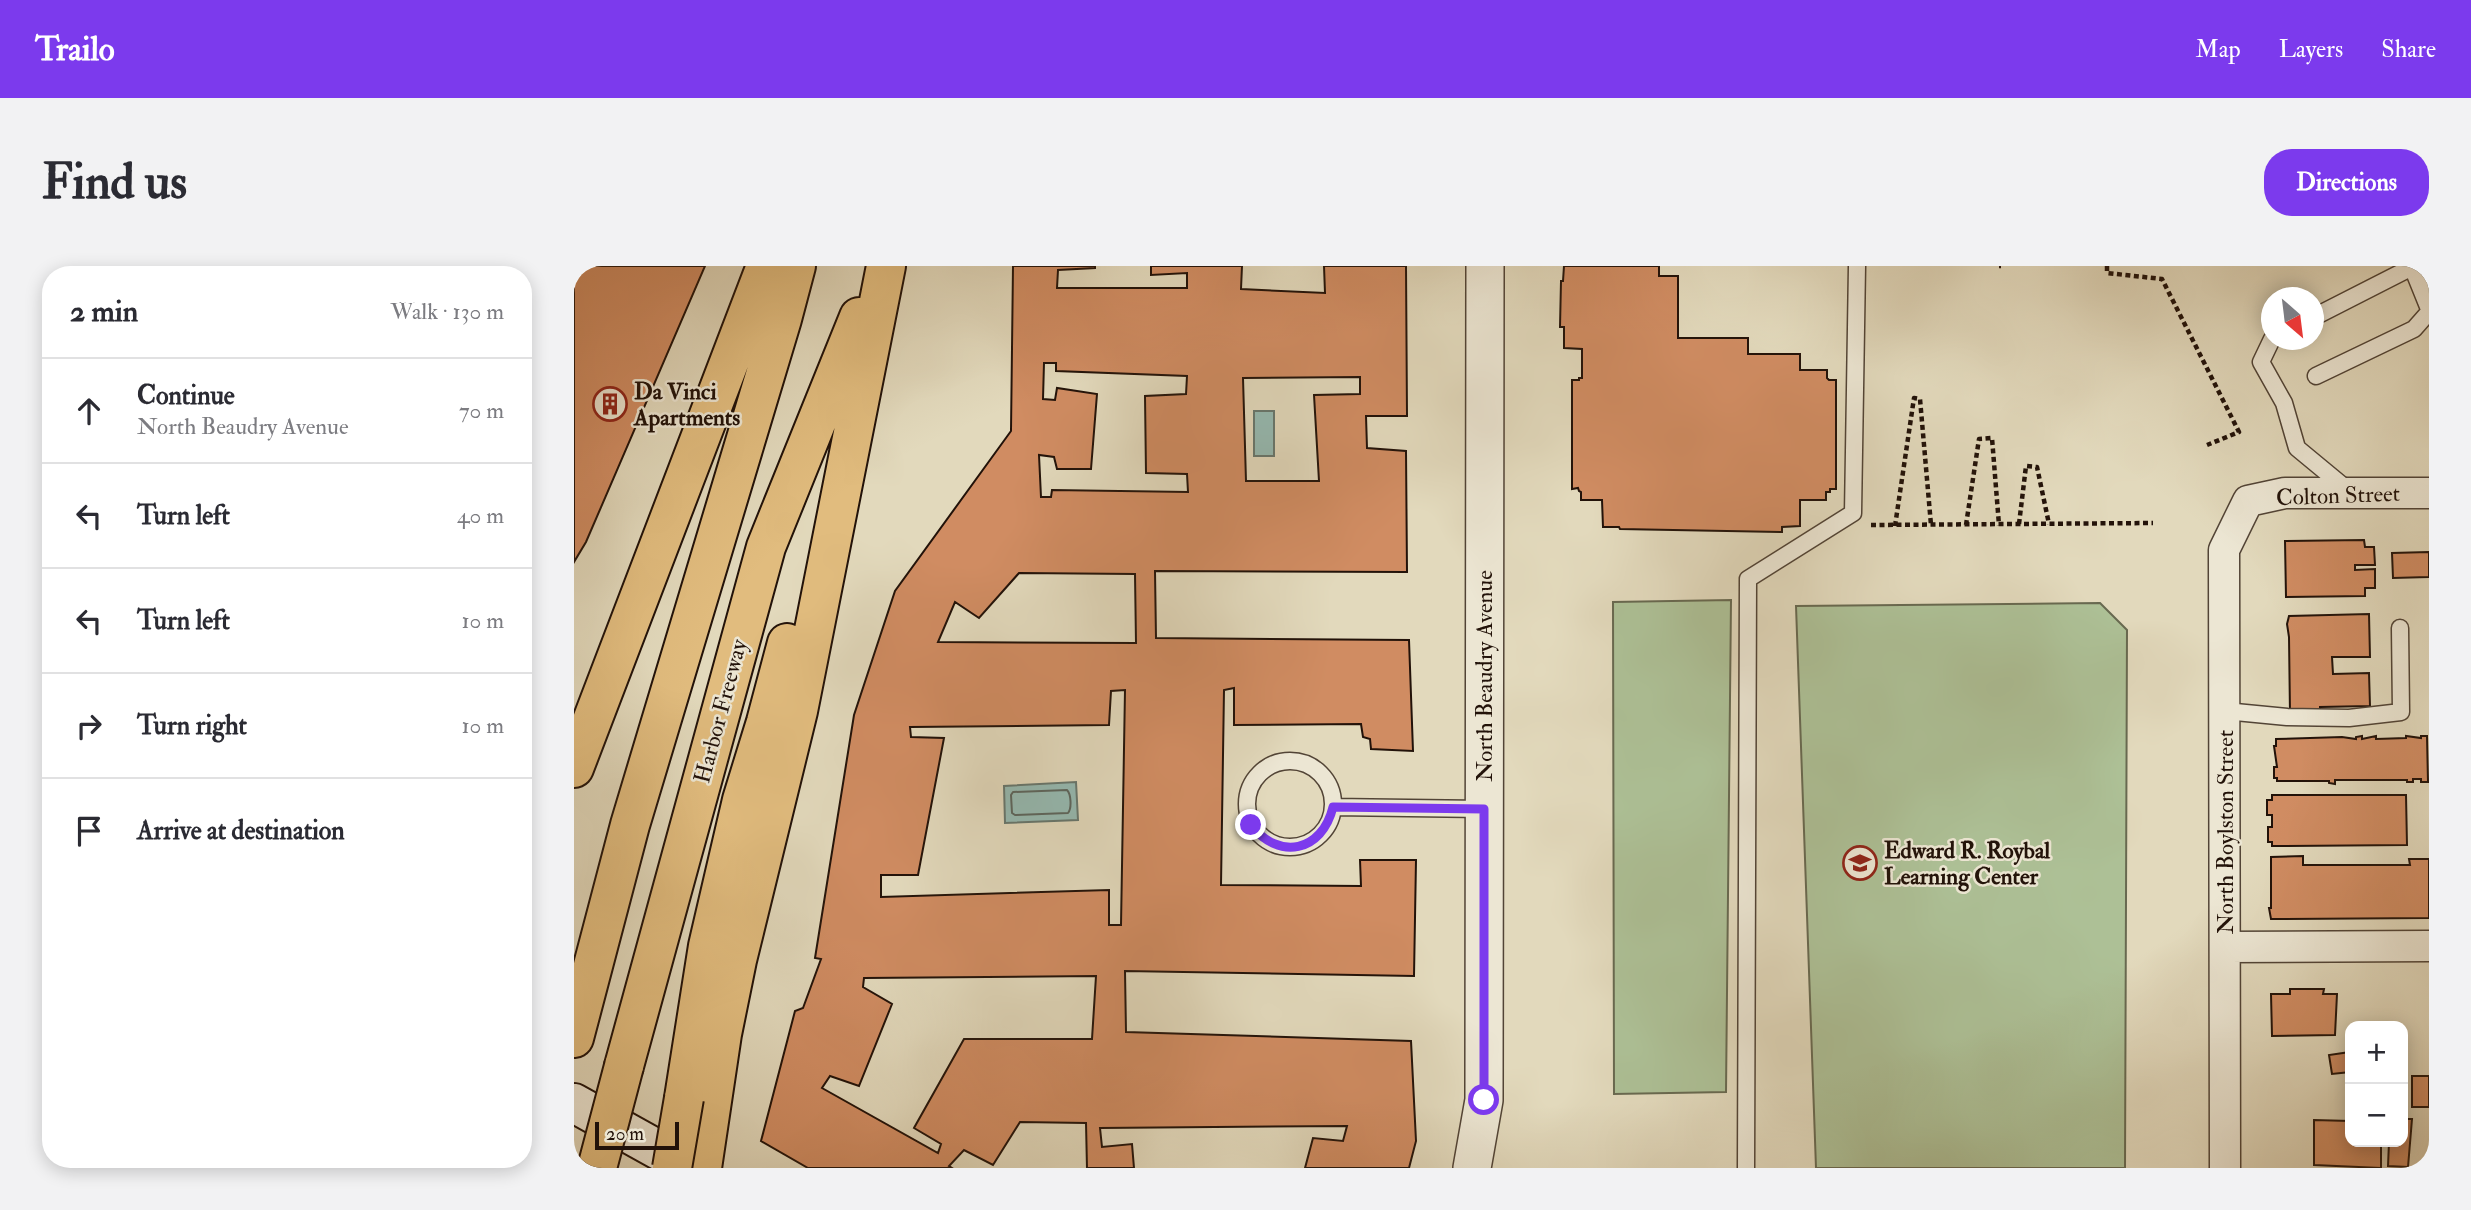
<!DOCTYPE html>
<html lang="en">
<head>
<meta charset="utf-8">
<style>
	body { margin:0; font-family:"IM FELL Double Pica",serif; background:#f2f2f3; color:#2b2b33 }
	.controls { position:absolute; right:21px; bottom:21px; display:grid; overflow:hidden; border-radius:14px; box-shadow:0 4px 18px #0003 }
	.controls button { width:63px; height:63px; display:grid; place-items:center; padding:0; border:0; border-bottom:2px solid #e1e1e2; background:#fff; color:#2b2b33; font:35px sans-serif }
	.compass { position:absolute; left:1687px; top:21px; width:63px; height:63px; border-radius:50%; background:#fff; box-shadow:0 4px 18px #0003; rotate:152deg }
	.scale { position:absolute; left:21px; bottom:18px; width:84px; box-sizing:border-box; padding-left:7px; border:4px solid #221209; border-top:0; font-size:19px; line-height:24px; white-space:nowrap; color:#221209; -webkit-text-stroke:5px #ece6d3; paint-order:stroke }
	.stop { position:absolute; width:21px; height:21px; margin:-16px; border:5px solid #7c3aed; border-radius:50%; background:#fff }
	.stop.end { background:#7c3aed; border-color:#fff; box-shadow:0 2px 7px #0008 }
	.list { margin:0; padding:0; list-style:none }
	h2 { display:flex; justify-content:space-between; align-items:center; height:91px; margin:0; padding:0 28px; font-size:30px }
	h2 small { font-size:23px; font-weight:400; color:#7c7c81 }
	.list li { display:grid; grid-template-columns:46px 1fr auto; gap:21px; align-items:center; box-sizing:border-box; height:105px; padding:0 28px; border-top:2px solid #e1e1e2 }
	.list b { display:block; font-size:26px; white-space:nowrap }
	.list p { margin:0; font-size:23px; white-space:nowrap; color:#7c7c81 }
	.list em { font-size:23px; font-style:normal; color:#7c7c81 }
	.icon { flex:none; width:38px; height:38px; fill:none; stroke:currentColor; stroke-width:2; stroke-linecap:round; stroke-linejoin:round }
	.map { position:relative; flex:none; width:1855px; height:902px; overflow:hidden; border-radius:28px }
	header { display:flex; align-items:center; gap:42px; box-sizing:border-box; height:98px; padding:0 35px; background:#7c3aed; color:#fff }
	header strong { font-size:33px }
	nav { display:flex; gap:38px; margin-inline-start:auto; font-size:24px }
	.intro { display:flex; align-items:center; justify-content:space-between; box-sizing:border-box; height:168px; padding:0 42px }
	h1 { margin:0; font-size:49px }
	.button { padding:18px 32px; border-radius:28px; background:#7c3aed; color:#fff; font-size:24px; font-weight:700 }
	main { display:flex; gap:42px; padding:0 42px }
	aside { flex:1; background:#fff; border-radius:28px; box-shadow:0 4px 18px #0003 }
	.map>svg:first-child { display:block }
</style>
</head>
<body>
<header>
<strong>Trailo</strong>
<nav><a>Map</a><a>Layers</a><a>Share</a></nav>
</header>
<div class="intro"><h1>Find us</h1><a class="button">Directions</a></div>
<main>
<aside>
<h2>2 min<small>Walk · 130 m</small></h2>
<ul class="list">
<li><svg class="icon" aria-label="ahead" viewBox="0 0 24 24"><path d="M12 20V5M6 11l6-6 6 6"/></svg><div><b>Continue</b><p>North Beaudry Avenue</p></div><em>70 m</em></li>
<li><svg class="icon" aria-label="left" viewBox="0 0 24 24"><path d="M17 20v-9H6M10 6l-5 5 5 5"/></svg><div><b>Turn left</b></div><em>40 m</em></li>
<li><svg class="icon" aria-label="left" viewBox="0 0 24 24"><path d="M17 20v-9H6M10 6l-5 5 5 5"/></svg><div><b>Turn left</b></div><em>10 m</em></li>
<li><svg class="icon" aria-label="right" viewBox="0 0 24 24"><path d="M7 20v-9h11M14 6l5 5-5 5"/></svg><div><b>Turn right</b></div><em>10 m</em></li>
<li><svg class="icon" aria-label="arrive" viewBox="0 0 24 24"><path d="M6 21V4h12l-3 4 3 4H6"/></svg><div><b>Arrive at destination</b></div></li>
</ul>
</aside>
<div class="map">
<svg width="1855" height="902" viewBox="0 0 1855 902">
	<rect width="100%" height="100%" fill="#e2d9bc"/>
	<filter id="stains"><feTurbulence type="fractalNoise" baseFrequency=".00286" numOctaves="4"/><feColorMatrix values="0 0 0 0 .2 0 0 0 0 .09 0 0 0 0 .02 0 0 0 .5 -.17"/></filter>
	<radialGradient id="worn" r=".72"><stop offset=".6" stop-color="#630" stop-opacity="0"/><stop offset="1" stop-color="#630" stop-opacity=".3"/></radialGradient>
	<path fill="#adc096" stroke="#686950" stroke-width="2" d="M1157,334L1152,826L1040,828L1039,336Z
		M1526,337L1553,364L1551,902H1242L1222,340Z"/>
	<path fill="#95bab2" stroke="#67776e" stroke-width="2" d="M680,145H700V190H680Z
		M502,516L504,554L431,557L430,520Z"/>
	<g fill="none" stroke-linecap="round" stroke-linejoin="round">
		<path stroke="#5c665e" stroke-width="2" d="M493,524C497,528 498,542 494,547L441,549L438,547L437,529L439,526Z"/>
	</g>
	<path fill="#d08c62" stroke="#221209" stroke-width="2" fill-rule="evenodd" d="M0,0H131L12,276L0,296Z
		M439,0H521V2L484,4L483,22H613V7L577,9V0H668L667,23L751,27L750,0H832L833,150H792L793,182L832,185L833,306L581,305L582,372L835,374L839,485L797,483L796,473L789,471L787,458L660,459V422L650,424L647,619L787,620L786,594H842L840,710L551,705L552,766L837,775L842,875L835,902H731L739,872L769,875L773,860L526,862L528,881L558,878L560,902H513L512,857L446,856L419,899L390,884L375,900L378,902H234L187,875L221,745L229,742L247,693L241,692L280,449L321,325L437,165ZM470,97H482V105L613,110L612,128L571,130L572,207L613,208L614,226L478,224L477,231H467L465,189L480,191L483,203H517L523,128L483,122L481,134L469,133ZM786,111V128L740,129L745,215H672L669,112ZM445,307L561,308L562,377L364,376L381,336L405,352ZM551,424L547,659H535V624L307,631V609H344L370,472L337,471L336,461L535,459L537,425ZM522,710L518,773H390L340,862L367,878L364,887L248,822L256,810L285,820L318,738L289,721L290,712Z
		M990,0H1085V10H1104V72H1174V88H1226V104H1253V112L1255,114H1262V223H1256V226H1252V234H1226V260L1208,261V266L1046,263L1045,261H1029L1028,234H1007V226L1005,225L1004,222L998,223V114H1005V112H1008V83L990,82V61H986L987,15H989Z
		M1790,274L1791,281H1800L1801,299H1781V304L1801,303V322H1791V330L1712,331L1711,275Z
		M1855,286V311L1819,312L1818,287Z
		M1795,348L1796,391H1758L1759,408L1795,407L1796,440L1746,441V447L1716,448L1715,371L1713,358L1715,350Z
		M1788,470V473L1802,470V473L1832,472V470L1847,472V470H1853L1854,516H1847V513H1839V516H1833V514H1761V518L1755,517V515H1703V512H1700V501H1703L1700,480H1702V473L1768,471L1782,473V471Z
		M1698,529H1832L1833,579L1698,580V576H1694V561H1698V549H1693V534H1698Z
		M1729,590V599H1836L1835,593H1855V652L1697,653L1695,642H1697V591Z
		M1716,723H1750L1749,728H1763L1761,769L1698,770L1697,728H1716Z
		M1776,786V806L1758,808L1755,789Z
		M1838,810H1855V841H1838Z
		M1829,853H1838L1834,901L1814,900L1815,876H1829Z
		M1740,854L1776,855V876H1807V902L1740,899Z"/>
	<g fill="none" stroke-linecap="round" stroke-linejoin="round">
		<g stroke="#524436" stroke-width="19">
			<path id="service" d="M1740,51L1838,1L1855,43
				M1698,73L1687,96L1710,137L1723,182L1775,225
				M1742,110L1840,63L1855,46
				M1651,445L1713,451L1775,452L1827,446L1826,362
				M673 538a43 43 0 1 1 86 0a43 43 0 1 1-86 0Z
				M759,541L910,543
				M1172,902L1174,313L1279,247L1283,0"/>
		</g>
		<g stroke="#524436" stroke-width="33">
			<path id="minor" d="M1652,681L1855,680
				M1651,902L1650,284L1674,235L1711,227H1855"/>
		</g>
		<g stroke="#524436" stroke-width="40">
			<path id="tertiary" d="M898,902L910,834L911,0"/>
		</g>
		<g stroke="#221209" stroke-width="42">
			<path id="secondary" d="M0,837L117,902"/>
		</g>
		<g stroke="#221209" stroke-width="42">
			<path id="motorway" d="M0,502L192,0
				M0,772L56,559L208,53L222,0
				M50,800L192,281L285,51
				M110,832L134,680L168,534L192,456L213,377
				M128,902L148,768L163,694L224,445L312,0"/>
		</g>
		<path stroke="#221209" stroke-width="4.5" stroke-dasharray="5 3.5" stroke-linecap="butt" d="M1425,0H1427
			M1533,0V7L1588,13L1665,166L1633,179
			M1445,258L1452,200L1463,201L1475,258
			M1297,259L1579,257
			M1392,259L1405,173L1418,172L1425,259
			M1321,260L1340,132L1346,133L1357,259"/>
		<use href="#service" stroke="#ece6d3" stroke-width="16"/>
		<use href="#minor" stroke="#ece6d3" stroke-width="30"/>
		<use href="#tertiary" stroke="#ece6d3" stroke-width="37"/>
		<use href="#secondary" stroke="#ece6d3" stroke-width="38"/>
		<use href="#motorway" stroke="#e1bc7e" stroke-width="38"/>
		<g stroke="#221209" stroke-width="42" stroke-linecap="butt">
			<path id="motorway-bridge" d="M23,902L50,800
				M98,902L110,832"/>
		</g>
		<use href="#motorway-bridge" stroke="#e1bc7e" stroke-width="38"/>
	</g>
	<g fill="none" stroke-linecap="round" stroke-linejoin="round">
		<path stroke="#7c3aed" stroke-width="9" d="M677,559C705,595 748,586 759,541L910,543V834"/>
	</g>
	<defs>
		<g id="building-ring" transform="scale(1.75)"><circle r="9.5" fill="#ece6d3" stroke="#8f2418" stroke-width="1.5"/><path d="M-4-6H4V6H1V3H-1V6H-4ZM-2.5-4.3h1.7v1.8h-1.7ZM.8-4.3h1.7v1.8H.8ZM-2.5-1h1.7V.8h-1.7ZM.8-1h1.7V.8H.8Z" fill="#8f2418"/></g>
		<g id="school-ring" transform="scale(1.75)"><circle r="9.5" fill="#ece6d3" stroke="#8f2418" stroke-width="1.5"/><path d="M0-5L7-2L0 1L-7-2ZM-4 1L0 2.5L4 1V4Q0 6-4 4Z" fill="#8f2418"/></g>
	</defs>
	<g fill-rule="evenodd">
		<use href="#building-ring" x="36" y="138"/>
		<use href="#school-ring" x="1286" y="597"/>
	</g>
	<g text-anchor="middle" stroke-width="5" stroke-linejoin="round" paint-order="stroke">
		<g font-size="23" font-weight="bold" fill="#221209" stroke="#ece6d3" text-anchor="start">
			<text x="60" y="133">Da Vinci<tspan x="60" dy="26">Apartments</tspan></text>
			<text x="1310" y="592">Edward R. Roybal<tspan x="1310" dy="26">Learning Center</tspan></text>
		</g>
		<g font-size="23" fill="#221209" stroke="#ece6d3">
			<text transform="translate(1764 229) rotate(-2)" y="8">Colton Street</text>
			<text transform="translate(910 410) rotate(-90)" y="8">North Beaudry Avenue</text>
			<text transform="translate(146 445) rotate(-75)" y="8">Harbor Freeway</text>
			<text transform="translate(1651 566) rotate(-90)" y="8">North Boylston Street</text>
		</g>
	</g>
	<rect width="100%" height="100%" filter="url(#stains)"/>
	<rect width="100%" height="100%" fill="url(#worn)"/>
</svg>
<div class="controls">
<button>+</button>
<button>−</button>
</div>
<svg class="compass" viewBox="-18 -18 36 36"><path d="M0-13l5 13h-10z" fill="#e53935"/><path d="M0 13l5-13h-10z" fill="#7c7c81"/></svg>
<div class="scale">20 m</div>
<div class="stop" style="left:910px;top:834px"></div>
<div class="stop end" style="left:677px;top:559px"></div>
</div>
</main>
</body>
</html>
